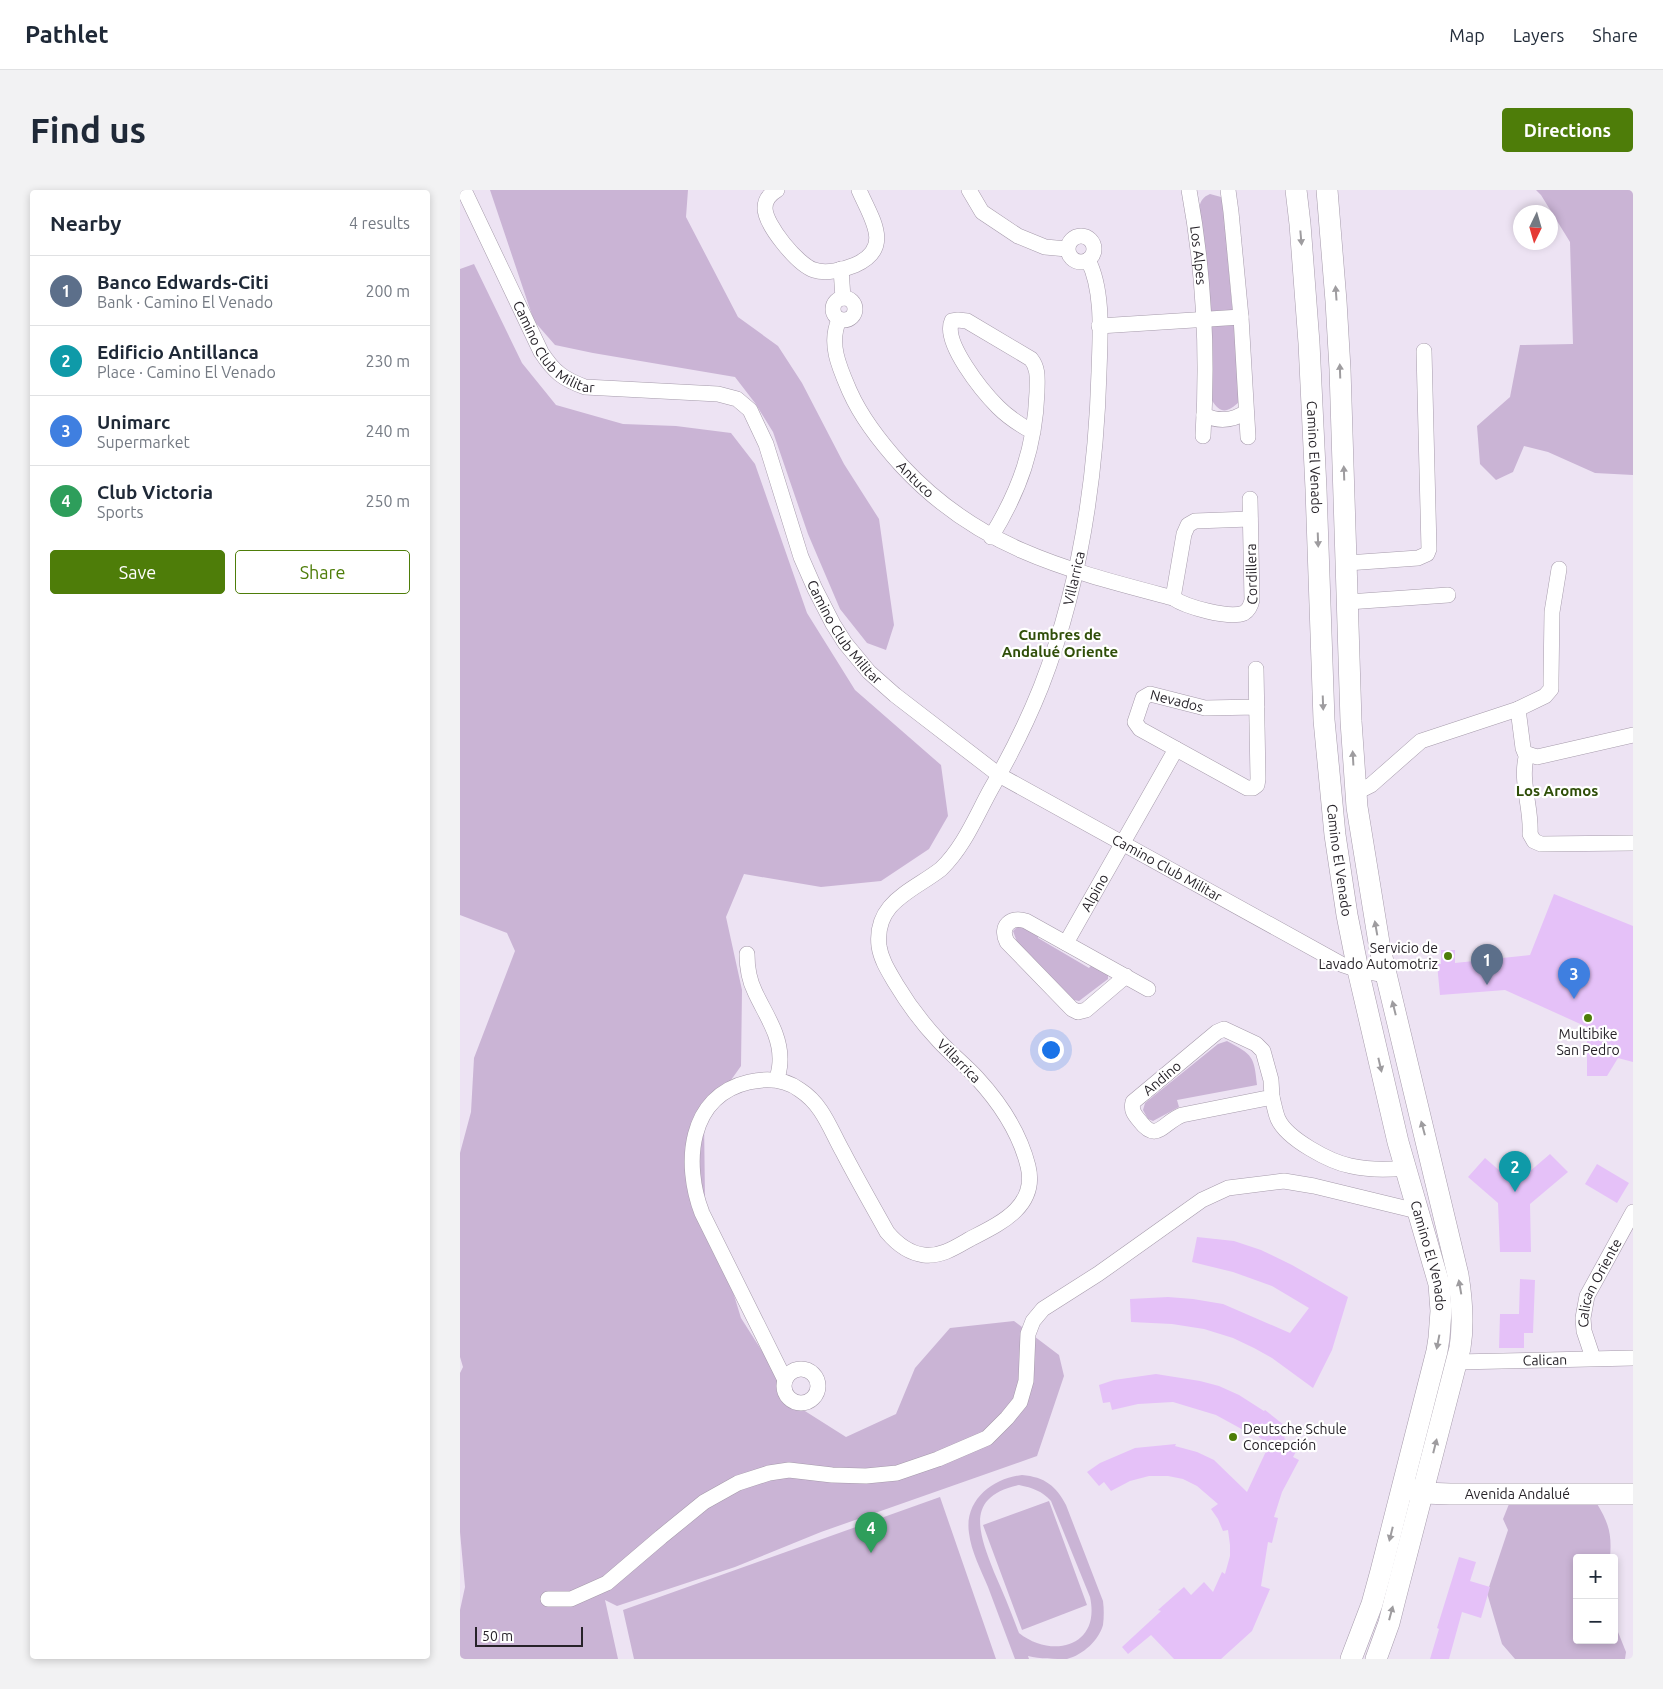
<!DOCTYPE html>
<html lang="en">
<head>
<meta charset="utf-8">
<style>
	body { margin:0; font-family:Ubuntu,sans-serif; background:#f2f2f3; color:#1f2937 }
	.controls { position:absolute; right:15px; bottom:15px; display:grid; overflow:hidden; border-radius:5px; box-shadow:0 2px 8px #0003 }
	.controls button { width:45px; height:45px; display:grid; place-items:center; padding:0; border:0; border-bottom:1px solid #e0e1e3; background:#fff; color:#1f2937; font:25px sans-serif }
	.compass { position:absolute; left:1053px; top:15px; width:45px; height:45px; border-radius:50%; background:#fff; box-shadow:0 2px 8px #0003; rotate:185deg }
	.scale { position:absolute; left:15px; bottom:12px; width:108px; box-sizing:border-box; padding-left:5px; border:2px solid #272329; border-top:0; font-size:14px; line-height:18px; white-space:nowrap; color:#272329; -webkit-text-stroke:4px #fff; paint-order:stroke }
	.you { position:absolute; left:590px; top:859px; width:18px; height:18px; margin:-12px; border:4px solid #fff; border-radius:50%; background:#1a73e8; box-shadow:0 0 0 8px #1a73e833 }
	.badge { display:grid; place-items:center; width:32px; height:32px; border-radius:50%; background:#4e7d09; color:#fff; font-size:16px; font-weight:700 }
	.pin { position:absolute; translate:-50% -41px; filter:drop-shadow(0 1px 2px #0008) }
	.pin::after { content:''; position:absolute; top:26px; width:18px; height:15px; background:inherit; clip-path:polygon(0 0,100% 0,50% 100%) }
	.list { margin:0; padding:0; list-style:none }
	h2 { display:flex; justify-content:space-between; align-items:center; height:65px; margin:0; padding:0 20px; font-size:21px }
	h2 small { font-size:16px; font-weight:400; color:#747a83 }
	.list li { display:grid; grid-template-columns:32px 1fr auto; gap:15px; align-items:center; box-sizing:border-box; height:70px; padding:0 20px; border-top:1px solid #e0e1e3 }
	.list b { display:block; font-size:19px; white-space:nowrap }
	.list p { margin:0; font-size:16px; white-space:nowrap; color:#747a83 }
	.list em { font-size:16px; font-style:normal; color:#747a83 }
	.actions { display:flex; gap:10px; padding:15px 20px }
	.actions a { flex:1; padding:11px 0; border:1px solid #4e7d09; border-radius:5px; text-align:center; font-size:18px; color:#4e7d09 }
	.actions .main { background:#4e7d09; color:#fff }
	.map { position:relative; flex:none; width:1173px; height:1469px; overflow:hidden; border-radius:5px }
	header { display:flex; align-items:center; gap:30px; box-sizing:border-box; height:70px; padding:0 25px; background:#fff; border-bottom:1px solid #e0e1e3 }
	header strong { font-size:24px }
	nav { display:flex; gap:28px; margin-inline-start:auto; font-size:18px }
	.intro { display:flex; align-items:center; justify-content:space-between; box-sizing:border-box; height:120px; padding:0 30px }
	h1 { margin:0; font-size:35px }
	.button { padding:12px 22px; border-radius:5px; background:#4e7d09; color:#fff; font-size:18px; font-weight:700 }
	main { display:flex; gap:30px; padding:0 30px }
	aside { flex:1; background:#fff; border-radius:5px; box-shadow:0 2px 8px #0003 }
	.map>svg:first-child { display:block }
</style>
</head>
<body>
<header>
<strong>Pathlet</strong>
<nav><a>Map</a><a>Layers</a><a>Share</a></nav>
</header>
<div class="intro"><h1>Find us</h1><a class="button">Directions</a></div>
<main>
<aside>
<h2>Nearby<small>4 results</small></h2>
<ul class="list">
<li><span class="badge" style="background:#5c6f8a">1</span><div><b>Banco Edwards-Citi</b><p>Bank · Camino El Venado</p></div><em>200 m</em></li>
<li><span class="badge" style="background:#0f9aa8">2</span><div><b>Edificio Antillanca</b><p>Place · Camino El Venado</p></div><em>230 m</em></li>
<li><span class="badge" style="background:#3f7fe0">3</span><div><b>Unimarc</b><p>Supermarket</p></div><em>240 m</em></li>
<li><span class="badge" style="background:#2e9e5b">4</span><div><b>Club Victoria</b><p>Sports</p></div><em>250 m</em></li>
</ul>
<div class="actions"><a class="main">Save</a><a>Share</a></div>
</aside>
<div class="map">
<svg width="1173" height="1469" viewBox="0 0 1173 1469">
	<rect width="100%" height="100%" fill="#ede3f3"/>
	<path fill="#cab4d5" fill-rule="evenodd" d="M30,0H228L226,27L278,127L318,156L342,193L384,274L419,329L434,435L426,460L407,453L380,419L348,344L313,242L295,213L275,187L133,163L95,155L74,131Z
		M1076,0H1173V285L1135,283L1088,262L1064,256L1053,282L1036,290L1020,274L1017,236L1050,207L1060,155L1113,154L1110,52L1081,5Z
		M750,4L761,7L763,14L780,206V211C767,223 761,225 751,209L739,18C741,10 743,7 750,4Z
		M14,74L62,173L96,215L163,234L216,236L271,243L295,274L347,423L395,500L481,575L488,626L469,659L421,691L361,697L284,684L266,727L282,800L281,876L244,928L245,1011L281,1128L337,1216L386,1247L436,1224L455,1178L490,1138L554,1131L599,1165L604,1186L577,1266L361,1342L275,1377L157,1416L145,1410L158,1469H0V1420L5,1397L0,1342V1183L3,1177L0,1167V963L11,922L14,868L55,761L47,743L0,725V79Z
		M563,736L579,742L578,748L629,778L633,773L648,784V789L619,811L614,810L557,752L553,741L557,737Z
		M767,851C793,865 794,866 797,895L717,910L719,917L693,931L688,929L683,920L685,913L758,854Z
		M562,1285C585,1287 596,1296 606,1315L643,1411C644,1419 644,1427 643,1435C639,1450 623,1465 607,1469C595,1469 580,1469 568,1466L569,1469H555C546,1445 537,1421 528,1397C521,1380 511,1361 509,1343C504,1310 533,1288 562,1285ZM559,1295C573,1298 582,1301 591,1311L630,1407C641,1457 592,1469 559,1443C551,1422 543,1402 534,1382C519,1343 504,1307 559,1295Z
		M480,1307L536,1469H174L163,1420Z
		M589,1311L627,1415L562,1440L523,1335Z
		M1136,1312C1149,1333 1152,1344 1150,1368H1117V1450H1154V1432L1166,1462L1165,1469H1055L1042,1454L1027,1403L1048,1340L1043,1329L1049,1314Z"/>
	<path fill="#e5c1f8" d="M1094,704L1173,736V872L1158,868L1147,886H1127V837L1045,800L980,805L977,774H981V760H995V773L1070,765Z
		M1090,964L1108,982L1070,1014L1071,1062H1040L1038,1013L1008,987L1025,968L1055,994Z
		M1137,974L1169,993L1157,1013L1125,994Z
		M737,1047L774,1051L801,1060L832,1075L888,1107L872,1160L853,1198L812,1168L794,1158L773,1148L744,1139L712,1134L671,1132L670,1109L708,1107L733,1109L763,1114L830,1143L849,1118L812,1096L773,1082L732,1072Z
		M1060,1089L1075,1090L1073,1143H1064V1158H1039L1040,1124H1059Z
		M696,1184L740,1191L759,1196L779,1205L804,1221L805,1220L829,1239L824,1248L838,1258L833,1267L839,1270L822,1302L814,1327L818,1328L812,1353L808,1352L801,1396L810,1399L792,1441L761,1469H714L691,1445L668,1464L662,1457L701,1421L698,1420L724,1397L731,1405L744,1392L753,1402L762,1382L765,1384L770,1366V1355L768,1340L763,1341L758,1329L751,1319L758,1314L737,1296L723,1289L708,1286H689L670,1291L651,1301L644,1292L639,1296L627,1282L640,1273L675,1258L716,1254L715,1256L737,1262L754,1270L787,1302L809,1255L789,1239L787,1242L756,1225L713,1212L678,1214L652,1220L650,1212L643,1213L639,1195L654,1190Z
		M999,1367L1016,1372L1010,1391L1030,1397L1021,1428L1002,1422L989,1469H970L979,1439L977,1438Z"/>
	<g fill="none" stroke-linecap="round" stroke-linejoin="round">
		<g stroke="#a69bab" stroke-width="16">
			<g id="street">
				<path id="s1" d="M4,0L81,162C94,182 103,189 125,197L258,204L277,209L290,220L306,254L341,367L355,399L373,434L385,453L409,482L435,505L539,585L883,775L898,780L926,785"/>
				<path d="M317,0C310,4 305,10 305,18C305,35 338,75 354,80C366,84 383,80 395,75C434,58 411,28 399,0"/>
				<path d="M509,0L522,22L558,46L585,57L607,59"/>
				<path id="s2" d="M729,0C744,81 748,164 743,246"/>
				<path d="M768,0L771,22L781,127L788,247"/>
				<circle cx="621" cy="59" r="13"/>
				<path d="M381,79L383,108"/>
				<circle cx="384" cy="119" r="11"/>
				<path id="s3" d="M379,130C368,154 380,179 390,202C402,229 422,254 442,276C519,359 607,380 713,408C726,417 769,429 784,423C789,420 791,415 792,410L790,309"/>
				<path d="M639,136L781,127"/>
				<path d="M744,225C759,232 772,231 786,222"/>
				<path d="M531,347C560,300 575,257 577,202C577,190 579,179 571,169L507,131L498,130L492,131C482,152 523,202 538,217C548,227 560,235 573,242"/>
				<path d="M887,373L958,368L967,364L969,359L964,161"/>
				<path d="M713,408L724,344L728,335L735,331L790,329"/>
				<path d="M888,412L988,405"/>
				<path id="s4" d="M796,479L798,589L797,595L793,598H787L680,539L675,532L683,508L690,504L745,518L797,517"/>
				<path d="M1058,519L1063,558L1065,563L1077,567L1173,545"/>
				<path d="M1067,564C1059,590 1072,618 1070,644L1074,651L1081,654L1173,653"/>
				<path d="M895,603L911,595L961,551L1058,519L1085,506L1091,499V489L1092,422L1099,379"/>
				<path id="s5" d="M606,753L716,559"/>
				<path d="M287,764C287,777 289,790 295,802C305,824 321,845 320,871C320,878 318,884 317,890"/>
				<path d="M666,786L626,820L618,822L612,819L547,752C539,736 551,726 566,731L688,799"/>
				<path d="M764,839L796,854L803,861L811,890L812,907L722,925C702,933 697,954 679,930C674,924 671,920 673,912L757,842Z"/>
				<path d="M812,907C814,914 815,922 818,929C827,949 870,972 891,976C909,980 926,980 945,978"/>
				<path id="s6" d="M1133,1168L1124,1141L1123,1128L1127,1106L1173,1022"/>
				<path id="s7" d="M996,1172L1173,1168"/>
				<circle cx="341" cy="1196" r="17"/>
				<path id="s8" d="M325,1190L242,1023C223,974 228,906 289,892C307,888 325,889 340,900C363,915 370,939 383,962C397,989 412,1015 427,1042C437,1054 448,1063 464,1065C481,1067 496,1057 510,1049C539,1034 578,1017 568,976C560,944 540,913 517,888C505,875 491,864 479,851C463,834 448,814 436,794C429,782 421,770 419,756C414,712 453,701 481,679C504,657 516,626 531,599C550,566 567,532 581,497C620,397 636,289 639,182C640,148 644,101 628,70"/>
				<path d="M88,1409H111L147,1393L201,1347L244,1312L278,1293L309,1283L329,1280L372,1285L406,1286L437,1283L478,1269L527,1248L547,1228L560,1212L566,1191L568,1144L573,1131L583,1119L638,1084L742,1010L768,998L824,991L854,996L957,1021"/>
			</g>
		</g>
		<g stroke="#a69bab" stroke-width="22">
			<g id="secondary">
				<path id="s9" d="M836,0L840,34L849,153L856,299L864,530L875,645L887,725L898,780L938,952L979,1094L981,1121L979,1148L977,1161L921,1381L912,1414L891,1469"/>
				<path d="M867,0L876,111L880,179L891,531L897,617L920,759L998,1085C1002,1110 1004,1133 1000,1158L935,1409L929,1433L916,1469"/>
				<path id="s10" d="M950,1299L963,1303L990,1304H1173"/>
			</g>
		</g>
		<use href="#street" stroke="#fff" stroke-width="15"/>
		<use href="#secondary" stroke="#fff" stroke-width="21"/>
	</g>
	<defs><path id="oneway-solid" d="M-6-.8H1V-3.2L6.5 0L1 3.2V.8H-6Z" transform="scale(1.25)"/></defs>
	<g fill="#9e9c9f">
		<use href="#oneway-solid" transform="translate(841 48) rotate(85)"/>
		<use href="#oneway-solid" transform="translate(876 103) rotate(-94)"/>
		<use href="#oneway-solid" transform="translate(880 181) rotate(-92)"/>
		<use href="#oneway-solid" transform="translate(884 283) rotate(-92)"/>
		<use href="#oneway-solid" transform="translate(858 350) rotate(88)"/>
		<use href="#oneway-solid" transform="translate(863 513) rotate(88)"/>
		<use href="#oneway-solid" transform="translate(893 568) rotate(-93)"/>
		<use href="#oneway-solid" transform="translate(916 738) rotate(-100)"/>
		<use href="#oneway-solid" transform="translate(934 818) rotate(-104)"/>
		<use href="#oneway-solid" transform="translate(920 875) rotate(77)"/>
		<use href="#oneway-solid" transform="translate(963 938) rotate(-105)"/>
		<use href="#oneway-solid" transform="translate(1000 1097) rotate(-100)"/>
		<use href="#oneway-solid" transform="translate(978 1152) rotate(101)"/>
		<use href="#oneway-solid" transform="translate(975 1256) rotate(-76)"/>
		<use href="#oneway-solid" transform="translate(931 1344) rotate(104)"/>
		<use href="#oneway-solid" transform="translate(931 1423) rotate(-75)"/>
	</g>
	<g fill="#4e7d09" stroke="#fff" stroke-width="2">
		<circle cx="988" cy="766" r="5"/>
		<circle cx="1128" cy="828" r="5"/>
		<circle cx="773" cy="1247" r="5"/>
	</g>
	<g text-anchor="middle" stroke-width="4.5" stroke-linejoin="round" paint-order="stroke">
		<g font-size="14" fill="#272329" stroke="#fff">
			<text dy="5" stroke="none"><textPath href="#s2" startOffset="66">Los Alpes</textPath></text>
			<text dy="5" stroke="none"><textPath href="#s1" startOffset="185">Camino Club Militar</textPath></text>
			<text dy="5" stroke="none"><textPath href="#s9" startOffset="268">Camino El Venado</textPath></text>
			<text dy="5" stroke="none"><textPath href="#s3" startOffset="185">Antuco</textPath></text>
			<text dy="5" stroke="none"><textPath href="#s3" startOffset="588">Cordillera</textPath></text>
			<text dy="5" stroke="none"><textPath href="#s8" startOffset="1460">Villarrica</textPath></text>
			<text dy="5" stroke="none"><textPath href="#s1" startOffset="650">Camino Club Militar</textPath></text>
			<text dy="5" stroke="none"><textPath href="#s4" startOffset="319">Nevados</textPath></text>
			<text dy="5" stroke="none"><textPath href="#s9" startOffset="672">Camino El Venado</textPath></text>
			<text dy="5" stroke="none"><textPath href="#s1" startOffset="1055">Camino Club Militar</textPath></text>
			<text dy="5" stroke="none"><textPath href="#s5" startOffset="58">Alpino</textPath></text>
			<text transform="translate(499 871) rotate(45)" y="5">Villarrica</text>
			<text transform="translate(702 888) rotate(-40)" y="5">Andino</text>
			<text dy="5" stroke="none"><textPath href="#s9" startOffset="1078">Camino El Venado</textPath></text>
			<text dy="5" stroke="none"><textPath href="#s6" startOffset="80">Calican Oriente</textPath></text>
			<text dy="5" stroke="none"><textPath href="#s7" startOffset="89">Calican</textPath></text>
			<text dy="5" stroke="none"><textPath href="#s10" startOffset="108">Avenida Andalué</textPath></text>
		</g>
		<g font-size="14" fill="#272329" stroke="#fff" text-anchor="end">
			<text x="978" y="763">Servicio de<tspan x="978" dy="16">Lavado Automotriz</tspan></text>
			<text x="1128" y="849" text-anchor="middle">Multibike<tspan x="1128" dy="16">San Pedro</tspan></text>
			<text x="783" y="1244" text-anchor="start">Deutsche Schule<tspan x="783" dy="16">Concepción</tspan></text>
		</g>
		<g font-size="15" font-weight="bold" fill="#2f4e08" stroke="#fff">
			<text x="600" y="450">Cumbres de<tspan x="600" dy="17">Andalué Oriente</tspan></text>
			<text x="1097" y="606">Los Aromos</text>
		</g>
	</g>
</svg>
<div class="controls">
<button>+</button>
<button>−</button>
</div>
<svg class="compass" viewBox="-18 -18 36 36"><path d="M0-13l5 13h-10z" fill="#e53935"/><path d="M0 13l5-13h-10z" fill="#747a83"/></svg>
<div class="scale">50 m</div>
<div class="you"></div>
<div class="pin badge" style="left:1027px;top:795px;background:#5c6f8a">1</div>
<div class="pin badge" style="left:1055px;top:1002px;background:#0f9aa8">2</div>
<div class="pin badge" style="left:1114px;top:809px;background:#3f7fe0">3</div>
<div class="pin badge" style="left:411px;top:1363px;background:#2e9e5b">4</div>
</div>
</main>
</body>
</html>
